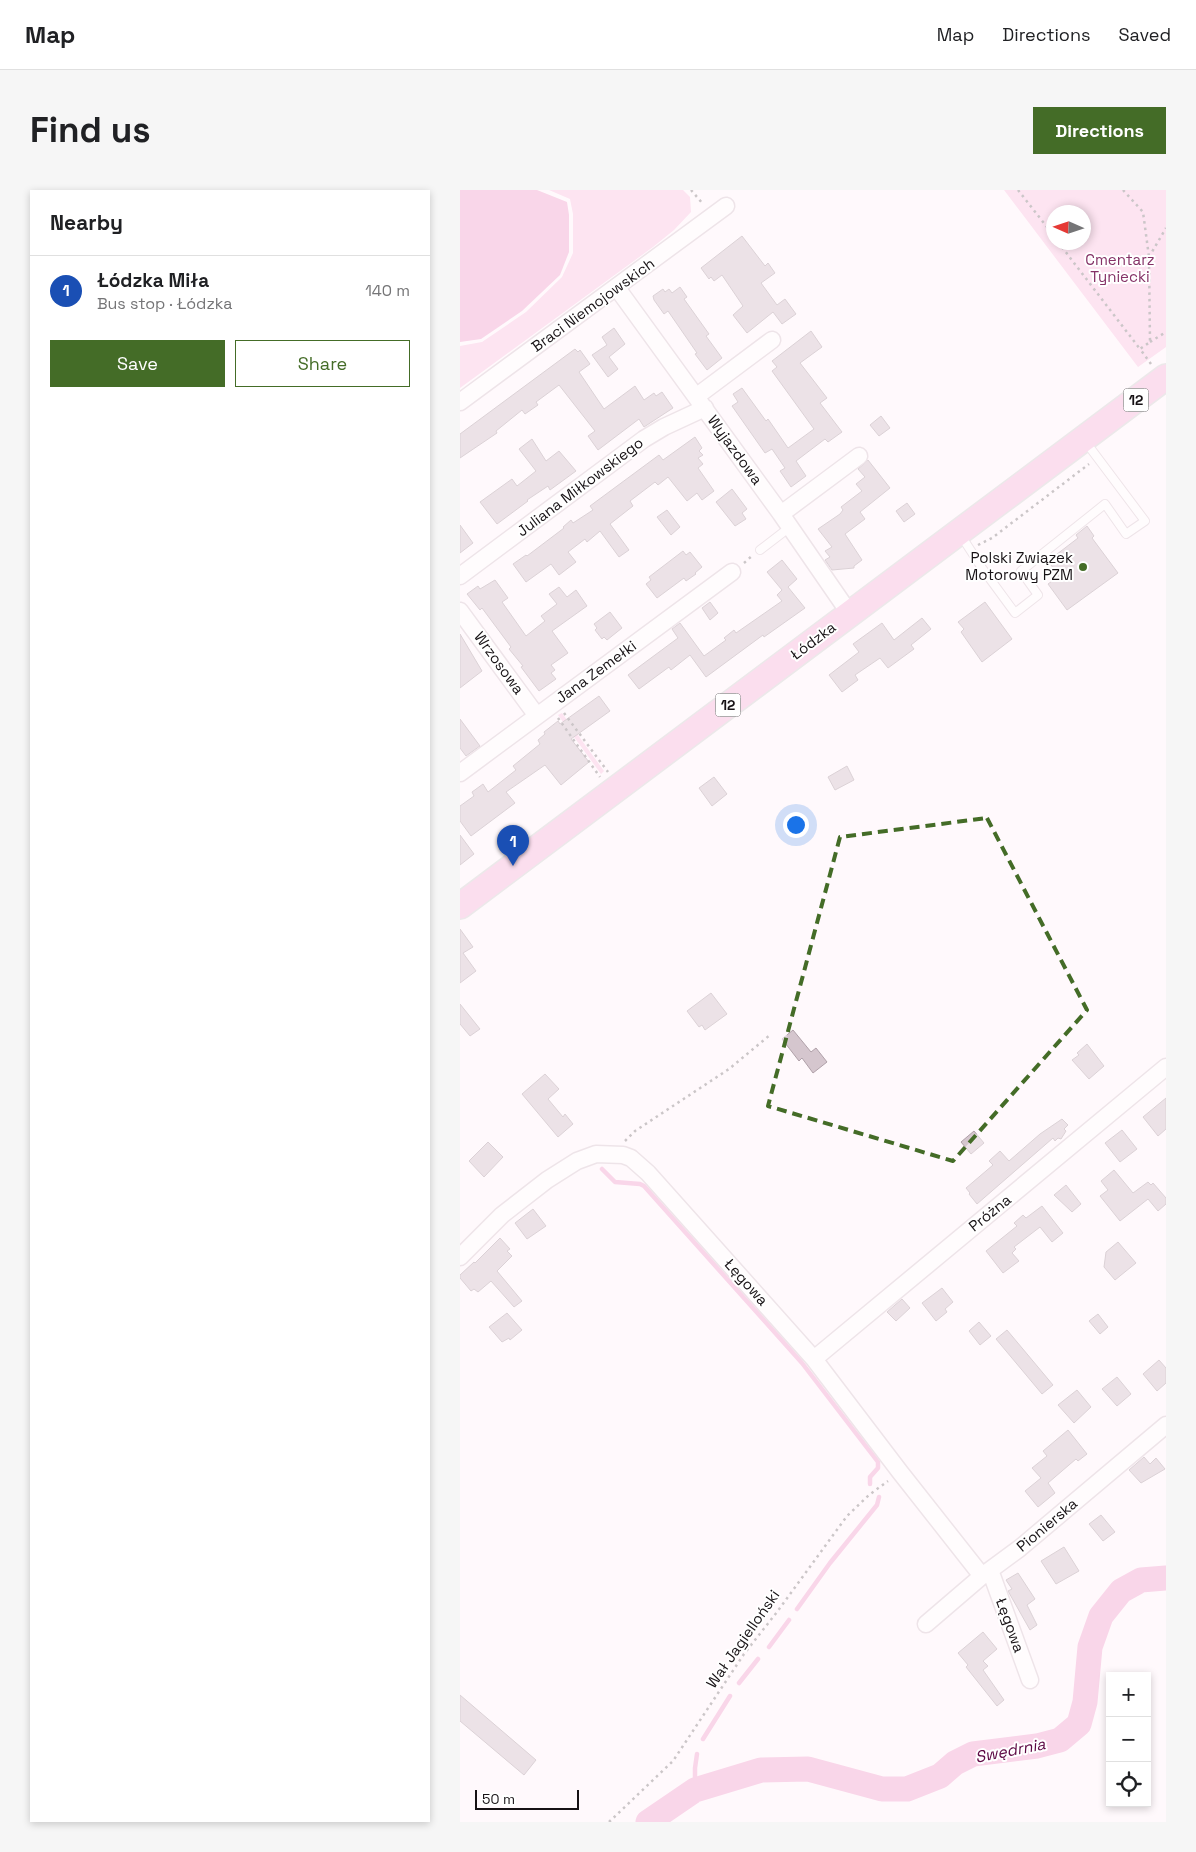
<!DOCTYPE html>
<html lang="en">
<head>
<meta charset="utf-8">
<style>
	body { margin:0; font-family:"Space Grotesk",sans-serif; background:#f6f6f6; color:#202124 }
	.controls { position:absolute; right:15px; bottom:15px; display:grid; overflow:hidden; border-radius:0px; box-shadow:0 2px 8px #0003 }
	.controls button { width:45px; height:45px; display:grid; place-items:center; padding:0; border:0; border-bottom:1px solid #e0e0e0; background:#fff; color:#202124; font:25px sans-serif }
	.compass { position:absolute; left:586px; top:15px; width:45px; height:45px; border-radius:50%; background:#fff; box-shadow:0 2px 8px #0003; rotate:273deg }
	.scale { position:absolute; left:15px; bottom:12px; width:104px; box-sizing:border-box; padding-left:5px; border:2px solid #171215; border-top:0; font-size:14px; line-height:18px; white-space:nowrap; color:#171215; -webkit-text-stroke:4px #fff; paint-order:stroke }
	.you { position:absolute; left:335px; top:634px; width:18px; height:18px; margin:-12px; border:4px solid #fff; border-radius:50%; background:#1a73e8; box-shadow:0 0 0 8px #1a73e833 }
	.badge { display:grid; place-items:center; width:32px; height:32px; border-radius:50%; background:#446c27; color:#fff; font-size:16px; font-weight:700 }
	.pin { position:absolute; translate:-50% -41px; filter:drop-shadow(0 1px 2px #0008) }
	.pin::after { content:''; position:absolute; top:26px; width:18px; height:15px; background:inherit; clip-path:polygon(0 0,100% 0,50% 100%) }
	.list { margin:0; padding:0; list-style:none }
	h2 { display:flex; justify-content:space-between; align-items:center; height:65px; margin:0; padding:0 20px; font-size:21px }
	h2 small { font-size:16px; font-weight:400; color:#757577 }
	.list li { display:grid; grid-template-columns:32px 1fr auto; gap:15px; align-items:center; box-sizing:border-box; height:70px; padding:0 20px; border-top:1px solid #e0e0e0 }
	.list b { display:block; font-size:19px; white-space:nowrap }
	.list p { margin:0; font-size:16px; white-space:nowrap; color:#757577 }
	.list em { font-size:16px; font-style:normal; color:#757577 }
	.actions { display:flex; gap:10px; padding:15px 20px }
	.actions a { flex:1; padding:11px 0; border:1px solid #446c27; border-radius:0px; text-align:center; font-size:18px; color:#446c27 }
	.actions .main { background:#446c27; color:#fff }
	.icon { flex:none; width:28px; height:28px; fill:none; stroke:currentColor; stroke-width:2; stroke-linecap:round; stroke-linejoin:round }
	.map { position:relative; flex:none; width:706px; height:1632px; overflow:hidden; border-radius:0px }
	header { display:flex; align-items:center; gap:30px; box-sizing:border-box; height:70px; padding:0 25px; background:#fff; border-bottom:1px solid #e0e0e0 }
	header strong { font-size:24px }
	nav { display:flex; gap:28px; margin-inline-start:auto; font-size:18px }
	.intro { display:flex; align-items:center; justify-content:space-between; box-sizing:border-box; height:120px; padding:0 30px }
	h1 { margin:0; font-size:35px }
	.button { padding:12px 22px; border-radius:0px; background:#446c27; color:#fff; font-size:18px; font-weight:700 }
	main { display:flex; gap:30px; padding:0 30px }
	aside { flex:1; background:#fff; border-radius:0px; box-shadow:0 2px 8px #0003 }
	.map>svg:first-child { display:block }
</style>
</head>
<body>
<header>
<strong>Map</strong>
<nav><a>Map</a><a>Directions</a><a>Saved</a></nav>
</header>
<div class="intro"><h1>Find us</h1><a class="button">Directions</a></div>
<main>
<aside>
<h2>Nearby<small></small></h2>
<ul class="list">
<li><span class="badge" style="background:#1a4fb4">1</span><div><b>Łódzka Miła</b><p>Bus stop · Łódzka</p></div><em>140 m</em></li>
</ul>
<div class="actions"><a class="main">Save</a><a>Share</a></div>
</aside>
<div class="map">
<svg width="706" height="1632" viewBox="0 0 706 1632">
	<rect width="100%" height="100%" fill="#fff9fc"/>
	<path fill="#fac9e4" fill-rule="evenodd" d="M89,0H223L230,7L231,22L214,40L193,57L0,198V156L22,152L66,122L102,87L113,63V24L110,9Z
		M544,0H706V157L678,177ZM624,22V52H594V22Z
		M102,523L144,581L141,584L98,525Z"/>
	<path fill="#f2aad3" d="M0,0H77L107,12L109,25V62L100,85L62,121L21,149L0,152Z"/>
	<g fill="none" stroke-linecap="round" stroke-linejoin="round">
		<path stroke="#f2aad3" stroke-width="4.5" d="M142,979L155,992L180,994L184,996L342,1173L418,1272V1278L410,1287V1294
			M337,1419L370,1373L417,1315L419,1307
			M309,1457L329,1430
			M279,1493L298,1469
			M243,1549L270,1506
			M235,1600V1578L237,1564"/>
		<path stroke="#f2aad3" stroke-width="25" d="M188,1632L235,1600L301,1580L348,1579L422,1599H447L480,1586L495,1573L513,1564L577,1556L600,1550L619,1534L625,1512L630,1457L641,1426L661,1401L681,1390L706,1388"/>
	</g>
	<path fill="#d5c6ce" stroke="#b0a1a9" d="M282,46L305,76L308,73L315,83L301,93L317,115L325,109L336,124L322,134L313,122L287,143L273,125L283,116L262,85L254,91L251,87L249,89L241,78Z
		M220,97L227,107L224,109L249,144L246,146L262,168L247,180L235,164L237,163L208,121L204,124L194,110L193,106L203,99L205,102L209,99L212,103Z
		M154,138L165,154L149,167L158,179L148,187L132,165L147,155L142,147Z
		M351,141L362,157L340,173L367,208L360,213L382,242L368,252L365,249L336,271L346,286L331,297L320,281L325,278L312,259L305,263L272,216L278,212L273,204L282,198L306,231L308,229L328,258L354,239L312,181L317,177L312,171Z
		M115,159L118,162L120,160L130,174L119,182L144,219L175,196L184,210L194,203L196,206L202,202L213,218L184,237L179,229L138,260L128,246L135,241L99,195L76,212L78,215L65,224L62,220L36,241L37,243L0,268V244Z
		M421,226L430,238L419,246L410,235Z
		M235,247L242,258L239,261L243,265L238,268L243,274L238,278L254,301L242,310L237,303L227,311L208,287L198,295L195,292L170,311L173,316L150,334L169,360L159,367L140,341L127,352L125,349L108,362L116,372L99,385L91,374L66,392L53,374L66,365L67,366L104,338L103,337L111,330L113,333L133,320L130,316L199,265L203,270Z
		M72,249L86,271L99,261L116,281L90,300L88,296L67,310L68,311L37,334L20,312L52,289L57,296L76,281L59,259Z
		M408,270L430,298L400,322L405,329L385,344L402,370L394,376V378L372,380L365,370L370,367L365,361L372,357L358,339L380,324L383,320L381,317L402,301L396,294L405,287L398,279Z
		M272,299L287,319L282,323L286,329L275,336L256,312Z
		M447,313L455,324L444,332L436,321Z
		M207,320L220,337L211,345L197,327Z
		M0,335L13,353L0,363Z
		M627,336L634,346L632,348L658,383L607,420L588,394L599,386L588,371L618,348L616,345Z
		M223,361L226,365L230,362L242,377L235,383L236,384L226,391L224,388L197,408L186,394L191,390L189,387Z
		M322,370L337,389L328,397L345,418L304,447L303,445L246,487L230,465L211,480L209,477L179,499L168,485L218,448L212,439L220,433L244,466L266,450L264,448L274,440L276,443L322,411L317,405L322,400L307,382Z
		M35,390L48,408L42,412L66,446L85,431L81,426L97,414L89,404L99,397L107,407L116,400L127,416L92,441L108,463L91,475L95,480L91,483L96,489L79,501L61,477L63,476L49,459L51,457L22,418L20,420L7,404L18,396L20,399Z
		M250,412L258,423L250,430L242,418Z
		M525,412L552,449L522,472L501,442L504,439L498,432Z
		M150,422L162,438L147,450L144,447L142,449L135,440L137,438L134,434Z
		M462,428L471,439L451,455L454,459L428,478L420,468L395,485L398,490L382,502L369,485L399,462L393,454L422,433L434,450Z
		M0,444L22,481L0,498Z
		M139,506L150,521L111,549L129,572L101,595L85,575L46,602L55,613L11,646L0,631V616L14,606L12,602L23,594L28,602L56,580L53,576L80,554L78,550L85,544L84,542L98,531L100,534Z
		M0,529L20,556L6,566L0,558Z
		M387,576L394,590L375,600L368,587Z
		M254,587L267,604L252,616L239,598Z
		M0,645L14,664L0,675Z
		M0,739L13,757L3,763L16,781L0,793Z
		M251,803L267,824L245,840L242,835L239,837L227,821Z
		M0,814L20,839L10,846L0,834Z
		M333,840L351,862L356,858L367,872L353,883L342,868L339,871L322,849Z
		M627,854L644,876L629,889L612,870L619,865L617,863Z
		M85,884L99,899L88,909L103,927L105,924L113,934L98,947L62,904Z
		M706,908V939L698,946L683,927Z
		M602,929L608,935L604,939L606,941L601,949L598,948L595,951L593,948L517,1014L509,1004L510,1003L506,998L533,975L529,971L540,961L549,971L580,944Z
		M662,940L677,959L660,972L645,953Z
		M514,941L524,953L511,964L501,952Z
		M28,952L43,967L24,987L9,971Z
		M654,980L673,1003L688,992L691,995L693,993L706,1008V1014L698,1021L688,1009L660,1031L640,1006L648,1000L641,991Z
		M606,995L621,1014L612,1022L594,1005Z
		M582,1016L603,1043L592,1052L580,1037L554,1057L556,1059L552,1063L559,1071L543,1083L526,1061L557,1036L554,1033L563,1025L566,1028Z
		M73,1019L86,1036L67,1049L55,1033Z
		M40,1048L50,1059L47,1061L52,1066L37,1081L62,1111L54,1117L31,1091L18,1102L14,1099L11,1101L0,1088V1085L14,1072L15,1073Z
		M658,1052L676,1073L655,1090L644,1077L646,1062Z
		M482,1098L493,1112L485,1119L487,1122L476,1131L462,1113Z
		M442,1109L450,1118L436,1131L427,1122Z
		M47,1123L62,1140L50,1150L49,1148L42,1152L29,1137Z
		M638,1124L648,1137L640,1144L629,1131Z
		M519,1132L531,1146L520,1155L509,1141Z
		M547,1140L593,1195L582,1204L536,1149Z
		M699,1170L706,1178V1193L697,1201L683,1184Z
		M657,1187L671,1204L657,1216L642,1199Z
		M617,1200L631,1217L614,1233L598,1215Z
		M608,1240L627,1264L618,1271L616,1269L588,1293L595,1303L578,1317L565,1301L581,1288L572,1278L587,1266L583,1261Z
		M684,1267L690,1274L696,1268L705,1279L681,1293L669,1280Z
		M641,1325L655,1342L643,1351L629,1334Z
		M604,1357L619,1381L596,1394L581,1371Z
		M558,1383L575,1409L567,1415L577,1435L570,1440L548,1401L552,1399L546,1390Z
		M523,1442L537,1459L523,1471L528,1476L523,1480L544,1510L537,1516L506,1477L508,1475L498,1463Z
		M0,1505L76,1570L64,1585L0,1531Z"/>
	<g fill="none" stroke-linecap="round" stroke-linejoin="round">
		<g stroke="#dacbd3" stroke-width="10">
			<path id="lane" d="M500,344L522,378L555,423L578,405L561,381L645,314L666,344L685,331L625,251
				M300,360L330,337"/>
		</g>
		<g stroke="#dacbd3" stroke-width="19">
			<path id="street" d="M157,98L321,324L390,424
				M237,206L312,150
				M0,212L266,16
				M321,324L399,266
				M0,386L184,249L204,237L245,218
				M0,421L77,526
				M0,583L272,382
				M0,1067L42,1025L87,990L117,971L136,964L163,965L171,968L188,983L354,1169L440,1282L522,1386
				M354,1169L706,877
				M530,1380L570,1490
				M466,1434L522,1386L560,1358L706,1235"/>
		</g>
		<g stroke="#d5d4d5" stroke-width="28">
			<path id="primary" d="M0,716L706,187"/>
		</g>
		<path stroke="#8d878a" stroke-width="2.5" stroke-dasharray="2.5 4" stroke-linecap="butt" d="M231,0L243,14
			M558,0L594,46
			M663,0L683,22L689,67L690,152L680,159L691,174
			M598,52L680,159
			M689,67L706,38
			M690,152L706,142
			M518,355L532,348L629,274
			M284,373L293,365
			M104,523L148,582
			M98,528L140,587
			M165,951L175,941L269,879L310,845
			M149,1632L213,1571L284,1464L317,1422L387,1326L409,1305L428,1291"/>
		<use href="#lane" stroke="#fff" stroke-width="8"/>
		<use href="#street" stroke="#fff" stroke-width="16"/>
		<use href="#primary" stroke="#f5bdde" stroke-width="25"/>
	</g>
	<path d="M0 0H706V1632H0ZM527,628L627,820L493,971L308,916L380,647Z" fill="#fff9fc" fill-opacity=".55" fill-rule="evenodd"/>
	<path fill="none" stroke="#446c27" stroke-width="4" stroke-dasharray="10 6" stroke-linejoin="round" d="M527,628L627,820L493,971L308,916L380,647Z"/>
	<circle fill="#446c27" stroke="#fff" stroke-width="2" cx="623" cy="377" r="5"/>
	<g text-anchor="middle" stroke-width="4" stroke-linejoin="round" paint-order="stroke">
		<g fill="#fff" stroke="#5d595b" stroke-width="1">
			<rect x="663.5" y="198.5" width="25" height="23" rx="4"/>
			<rect x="255.5" y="503.5" width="25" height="23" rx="4"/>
		</g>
		<g font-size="14" font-weight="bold" fill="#171215">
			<text x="676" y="215">12</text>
			<text x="268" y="520">12</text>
		</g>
		<g font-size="15" fill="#853267" stroke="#fff">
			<text x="660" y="75">Cmentarz<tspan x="660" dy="17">Tyniecki</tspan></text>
		</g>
		<g font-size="15" fill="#171215" stroke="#fff">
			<text transform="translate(133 115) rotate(-36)" y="5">Braci Niemojowskich</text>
			<text transform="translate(275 260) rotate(54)" y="5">Wyjazdowa</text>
			<text transform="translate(120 297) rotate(-37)" y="5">Juliana Miłkowskiego</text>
			<text transform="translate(353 451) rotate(-37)" y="5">Łódzka</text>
			<text transform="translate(39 473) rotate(54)" y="5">Wrzosowa</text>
			<text transform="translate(136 482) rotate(-36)" y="5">Jana Zemełki</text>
			<text transform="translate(530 1023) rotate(-39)" y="5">Próżna</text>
			<text transform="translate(286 1092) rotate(48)" y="5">Łęgowa</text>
			<text transform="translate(587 1335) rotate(-40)" y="5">Pionierska</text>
			<text transform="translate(550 1435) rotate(70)" y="5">Łęgowa</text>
			<text transform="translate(283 1449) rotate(-55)" y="5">Wał Jagielloński</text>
		</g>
		<g font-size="15" fill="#171215" stroke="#fff" text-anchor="end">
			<text x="613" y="373">Polski Związek<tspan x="613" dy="17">Motorowy PZM</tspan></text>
		</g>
		<g font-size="16" font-style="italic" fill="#5c0843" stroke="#fff">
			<text transform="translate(550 1560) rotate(-11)" y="6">Swędrnia</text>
		</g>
	</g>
</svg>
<div class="controls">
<button>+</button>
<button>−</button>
<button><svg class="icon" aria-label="locate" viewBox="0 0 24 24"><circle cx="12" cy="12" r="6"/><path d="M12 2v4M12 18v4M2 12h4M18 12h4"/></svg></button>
</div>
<svg class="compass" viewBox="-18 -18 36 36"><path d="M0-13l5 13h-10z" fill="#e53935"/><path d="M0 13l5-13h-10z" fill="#757577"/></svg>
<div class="scale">50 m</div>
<div class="you"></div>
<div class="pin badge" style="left:53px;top:676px;background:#1a4fb4">1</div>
</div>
</main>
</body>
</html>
